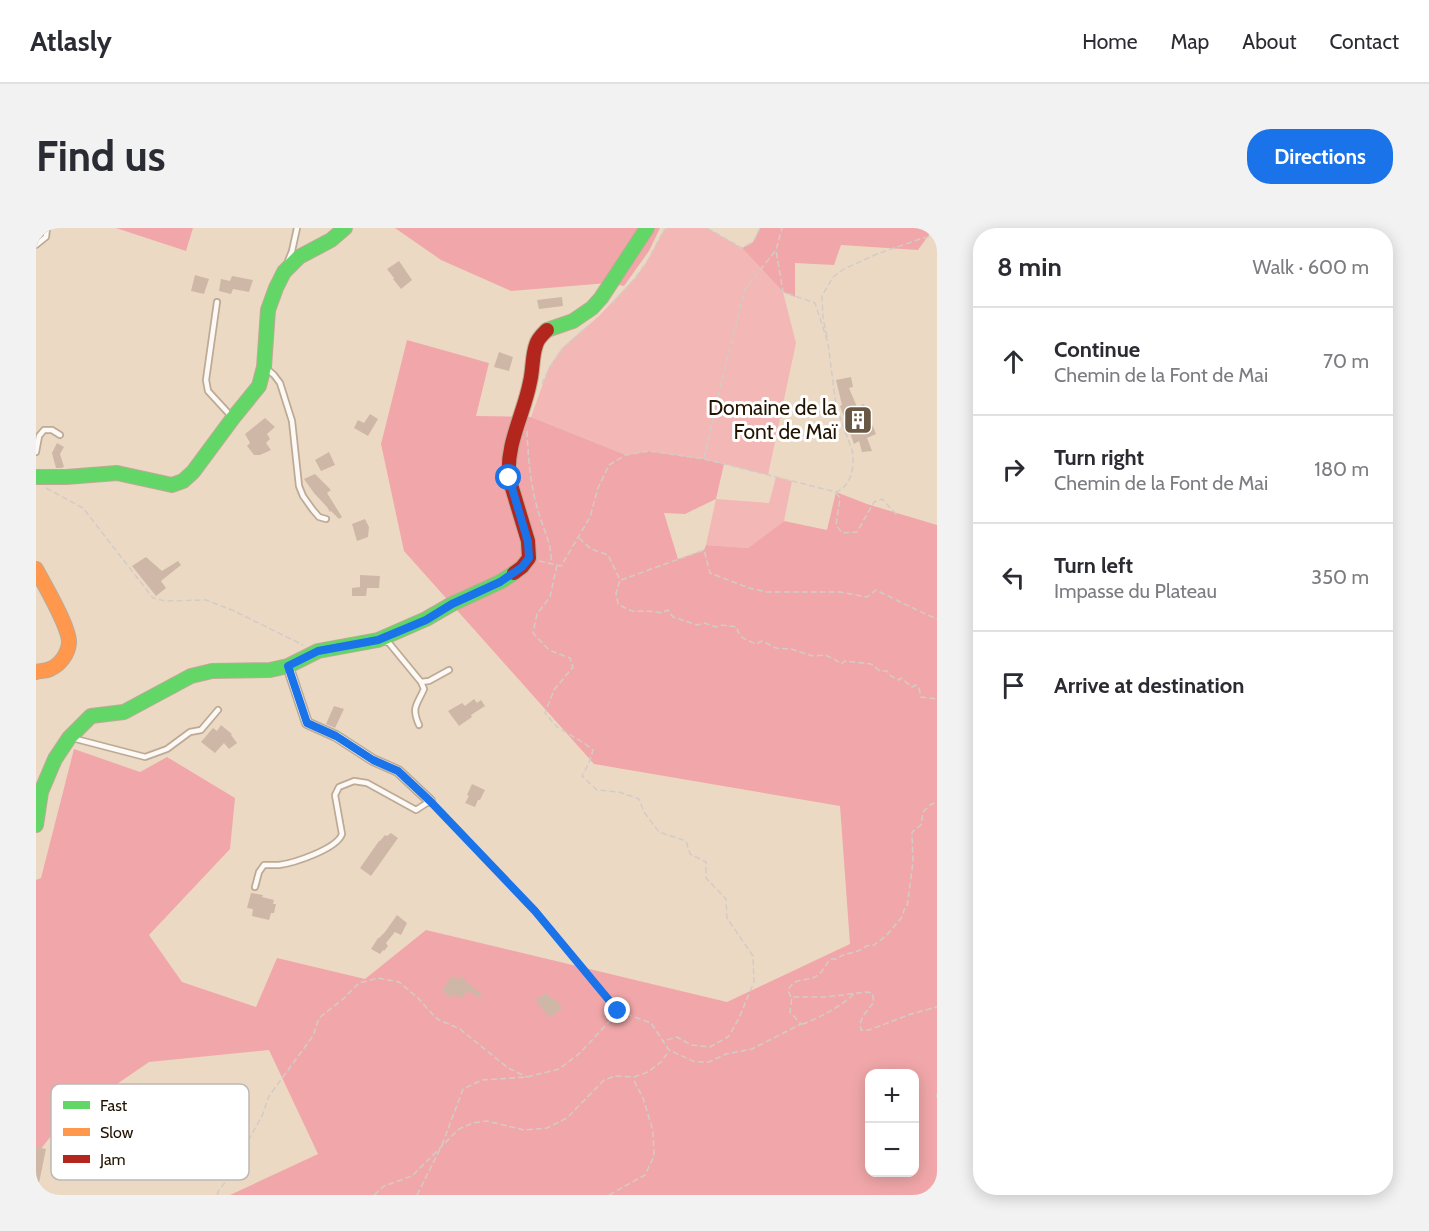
<!DOCTYPE html>
<html lang="en">
<head>
<meta charset="utf-8">
<style>
	body { margin:0; font-family:Cabin,sans-serif; background:#f2f2f3; color:#2b2b33 }
	.controls { position:absolute; right:18px; bottom:18px; display:grid; overflow:hidden; border-radius:12px; box-shadow:0 3px 15px #0003 }
	.controls button { width:54px; height:54px; display:grid; place-items:center; padding:0; border:0; border-bottom:2px solid #e1e1e2; background:#fff; color:#2b2b33; font:30px sans-serif }
	.stop { position:absolute; width:18px; height:18px; margin:-14px; border:4px solid #1a73e8; border-radius:50%; background:#fff }
	.stop.end { background:#1a73e8; border-color:#fff; box-shadow:0 2px 6px #0008 }
	.list { margin:0; padding:0; list-style:none }
	h2 { display:flex; justify-content:space-between; align-items:center; height:78px; margin:0; padding:0 24px; font-size:26px }
	h2 small { font-size:20px; font-weight:400; color:#7c7c81 }
	.list li { display:grid; grid-template-columns:39px 1fr auto; gap:18px; align-items:center; box-sizing:border-box; height:108px; padding:0 24px; border-top:2px solid #e1e1e2 }
	.list b { display:block; font-size:22px; white-space:nowrap }
	.list p { margin:0; font-size:20px; white-space:nowrap; color:#7c7c81 }
	.list em { font-size:20px; font-style:normal; color:#7c7c81 }
	.icon { flex:none; width:33px; height:33px; fill:none; stroke:currentColor; stroke-width:2; stroke-linecap:round; stroke-linejoin:round }
	.map { position:relative; flex:none; width:901px; height:967px; overflow:hidden; border-radius:24px }
	header { display:flex; align-items:center; gap:36px; box-sizing:border-box; height:84px; padding:0 30px; background:#fff; border-bottom:2px solid #e1e1e2 }
	header strong { font-size:28px }
	nav { display:flex; gap:33px; margin-inline-start:auto; font-size:21px }
	.intro { display:flex; align-items:center; justify-content:space-between; box-sizing:border-box; height:144px; padding:0 36px }
	h1 { margin:0; font-size:42px }
	.button { padding:15px 27px; border-radius:24px; background:#1a73e8; color:#fff; font-size:21px; font-weight:700 }
	main { display:flex; gap:36px; padding:0 36px }
	aside { flex:1; background:#fff; border-radius:24px; box-shadow:0 3px 15px #0003 }
	.map>svg:first-child { display:block }
</style>
</head>
<body>
<header>
<strong>Atlasly</strong>
<nav><a>Home</a><a>Map</a><a>About</a><a>Contact</a></nav>
</header>
<div class="intro"><h1>Find us</h1><a class="button">Directions</a></div>
<main>
<div class="map">
<svg width="901" height="967" viewBox="0 0 901 967">
	<rect width="100%" height="100%" fill="#ecd9c4"/>
	<path fill="#f3b7b5" d="M632,0H671L706,20L747,64L760,115L732,247L668,231L613,223L590,227L495,189L513,139L526,120L563,88L600,49L612,32L628,2Z
		M740,249L756,253L748,293L712,320L670,317L680,271L733,275Z"/>
	<path fill="#f1a7a9" fill-rule="evenodd" d="M80,0H157L150,23Z
		M359,0H624L613,23L588,58L572,55L475,63L405,32Z
		M724,0H898L882,22L805,17L798,37L759,35V69L747,64L706,20L717,14Z
		M371,112L453,135L440,188L495,189L590,227L613,223L668,231L688,236L680,271L649,286L628,285L642,331L668,322L670,317L712,320L748,293L791,302L800,264L831,276L901,297V967H194L282,926L233,822L113,834L27,893L0,927V652L5,650L38,521L104,544L131,529L199,570L194,621L113,707L146,754L220,779L241,730L329,751L390,702L691,774L814,716L804,578L558,536L368,323L345,216ZM834,846H878V944H834Z"/>
	<path fill="#ceb7a6" d="M363,33L376,52L365,61L357,51L358,50L351,41Z
		M159,47L173,51L168,66L155,63Z
		M196,48L217,52L213,64L197,61L195,66L183,63L185,51L194,53Z
		M526,69L527,78L503,81L501,72Z
		M463,124L477,129L473,143L458,139Z
		M815,149L817,159L813,160L821,179L828,176L840,206L831,210L836,223L826,224L823,213L818,216L804,178L806,177L800,152Z
		M334,186L342,191L332,208L318,200L322,192L328,195Z
		M229,190L239,199L231,206L234,211L230,215L235,222L224,227H218L211,218L214,215L209,206Z
		M21,215L28,219L24,226L28,239L25,240H20L16,225Z
		M293,224L299,237L285,243L279,232Z
		M279,246L295,262L291,265L306,289L303,291L295,283L294,284L291,279L278,265L268,251Z
		M329,291L333,299L332,309L321,313L316,296Z
		M110,329L126,343L142,333L145,337L125,353L130,360L120,368L96,338Z
		M324,347L344,348L343,360H331L330,368H316V360L324,359Z
		M438,471L441,475L445,472L449,478L435,487L436,489L423,498L412,483L426,475L429,478Z
		M298,478L308,481L299,500L290,496Z
		M185,497L196,506L195,507L201,515L193,521L188,515L179,525L165,514L177,500L181,503Z
		M436,556L449,562L444,572H442L439,579L429,575L433,568L431,567Z
		M355,605L362,610L335,648L324,640L343,613H344L349,607L351,608Z
		M215,665L227,667L226,669L238,672L237,676H240L238,685H235L233,692L216,688L217,681L211,680Z
		M361,687L371,695L365,707L359,704L350,715L352,718L348,723L347,722L344,726L335,721L342,710H343L349,704Z
		M416,748L421,752L424,748L446,767L444,770L432,763L424,771L418,766L414,770L406,762Z
		M510,765L516,771L518,770L526,780L514,790L499,772Z
		M0,919L10,921L3,955L0,954Z"/>
	<g fill="none" stroke-linecap="round" stroke-linejoin="round">
		<g stroke="#bdaa94" stroke-width="8">
			<path id="lane" d="M0,17L10,9L11,0
				M252,33L256,23L261,0
				M181,74L170,152L172,163L195,188
				M230,140L238,147L244,155L256,193L263,258L267,268L277,282L283,289L290,291
				M0,224L3,208L8,202H16L24,207
				M347,413L353,415L385,454L393,453L413,442
				M383,497C375,479 381,477 388,461L385,454
				M36,510L109,529L131,521L154,504L165,502L182,482
				M219,659L223,644L228,637C233,637 238,637 243,637C258,635 301,621 306,606L299,567L303,559L318,553L331,555L380,582L394,573"/>
		</g>
		<g stroke="#bdaa94" stroke-width="12">
			<path id="street" d="M252,438L271,495L300,508L337,532L362,543L394,573"/>
		</g>
		<g stroke="#bdaa94" stroke-width="16">
			<path id="fast" d="M511,102L537,93L556,80L565,70L611,0
				M0,249H30L81,245L136,257L147,253L157,244L197,190L223,158L228,139L232,82L240,60L248,44L263,29L295,12L309,0
				M0,597L5,564L19,531L33,510L55,488L88,484L155,448L176,443L234,442L252,438L282,423L342,412L390,391L416,376L464,354L478,345"/>
		</g>
		<g stroke="#bdaa94" stroke-width="16">
			<path id="slow" d="M0,341C8,356 34,400 33,415C32,426 24,437 14,441C10,443 4,443 0,444"/>
		</g>
		<g stroke="#bdaa94" stroke-width="16">
			<path id="jam" d="M478,345L486,339L493,330L492,313L473,250C470,215 488,186 494,154C497,142 496,128 500,117C502,110 506,107 511,102"/>
		</g>
		<path stroke="#d2ccc6" stroke-width="1.5" stroke-dasharray="6 3" stroke-linecap="butt" d="M671,0L706,20L717,14L724,0
			M576,76L600,49L612,32L628,2L632,0
			M791,109L787,90L786,68L797,49L808,41L841,26L884,11L901,7
			M506,156C518,127 530,117 553,97
			M491,203C492,228 494,254 501,279C505,296 516,315 515,333
			M668,230L690,135L709,61L740,22L746,0
			M10,260L47,280L117,370L129,373L170,372L196,382L267,417
			M800,265L804,270L800,297L806,305L821,304L838,274L846,271L861,287
			M543,310L555,321L572,327L584,352L580,365L582,376C587,379 592,382 597,383C606,384 616,382 624,385L632,382L637,389L661,397L668,395L680,399L684,397L701,399C702,410 711,412 720,416L726,413L740,420L755,421L777,428L789,427L798,431L805,436L809,433L835,436L844,443H851L855,448L863,452L865,450L876,459L880,457L883,460L885,469L901,471
			M503,333L525,338L554,289L562,260L573,237L590,227L613,223L668,231L800,264C816,258 819,237 816,222L800,178L792,115L779,75L747,64L740,22
			M521,337L514,369L501,386L497,405L513,422L534,430L537,439L518,462L509,485L521,499L548,515L557,522L553,535L546,548L561,562L583,564L603,571L608,584L623,604L650,613L654,626L670,634V650L690,671L691,690L717,728L718,754L703,790L693,808L674,819L655,817L641,809L627,813
			M585,352L668,322L674,345L713,360L731,364H804L831,369L840,362L883,383L901,391
			M401,580L499,683L582,782
			M755,769L752,763C758,747 772,755 782,747C787,744 790,735 795,731H802C807,725 812,726 819,724C823,723 827,721 830,718L838,717L850,708L866,689L868,682L871,679L877,634L876,604L885,597L887,584L894,577L901,574
			M582,783L615,795L633,822L659,834H673L690,826L716,821L765,796L754,784L756,769H789L830,764L836,765L838,774L827,788L824,796L825,802H833L875,786L901,779
			M766,796L770,795C788,787 804,779 818,766
			M901,866V869
			M406,917L427,861L446,852L491,849L523,841L544,825L582,784
			M181,967L183,962L194,948L205,925L226,888L233,868L277,808L283,790L307,771L323,755L342,750L363,754L382,770L401,791L424,801L472,840L491,849
			M338,967L348,958L376,948L423,901L437,895L451,893L488,902L511,900L531,890L568,852L579,848L598,849L612,844L625,834L633,823
			M381,967L404,921
			M573,967L609,947L618,928L617,903L607,870L599,855L598,850"/>
		<use href="#lane" stroke="#fcf9f6" stroke-width="4.5"/>
		<use href="#street" stroke="#fcf9f6" stroke-width="9"/>
		<use href="#fast" stroke="#63d668" stroke-width="14"/>
		<use href="#slow" stroke="#ff974d" stroke-width="14"/>
		<use href="#jam" stroke="#b3261e" stroke-width="14"/>
	</g>
	<g fill="none" stroke-linecap="round" stroke-linejoin="round">
		<path stroke="#1a73e8" stroke-width="8" d="M473,250L492,314L493,330L486,339L464,354L416,376L390,392L342,412L282,423L252,438L271,495L300,508L337,532L362,543L394,573L499,683L582,783"/>
	</g>
	<defs>
		<g id="building-square" transform="scale(1.5)"><rect x="-9" y="-9" width="18" height="18" rx="4" fill="#695845" stroke="#fff"/><path d="M-4-6H4V6H1V3H-1V6H-4ZM-2.5-4.3h1.7v1.8h-1.7ZM.8-4.3h1.7v1.8H.8ZM-2.5-1h1.7V.8h-1.7ZM.8-1h1.7V.8H.8Z" fill="#fff"/></g>
	</defs>
	<g fill-rule="evenodd">
		<use href="#building-square" x="822" y="192"/>
	</g>
	<g text-anchor="middle" stroke-width="6" stroke-linejoin="round" paint-order="stroke">
		<g font-size="21" fill="#231301" stroke="#fff" text-anchor="end">
			<text x="801" y="187">Domaine de la<tspan x="801" dy="24">Font de Maï</tspan></text>
		</g>
	</g>
	<rect x="15" y="856" width="198" height="96" rx="9" fill="#fff" stroke="#bdb8b3" stroke-width="1.5"/>
	<rect x="27" y="873" width="27" height="8" fill="#63d668"/>
	<rect x="27" y="900" width="27" height="8" fill="#ff974d"/>
	<rect x="27" y="927" width="27" height="8" fill="#b3261e"/>
	<g font-size="16" fill="#231301">
		<text x="64" y="883">Fast</text>
		<text x="64" y="910">Slow</text>
		<text x="64" y="937">Jam</text>
	</g>
</svg>
<div class="controls">
<button>+</button>
<button>−</button>
</div>
<div class="stop" style="left:473px;top:250px"></div>
<div class="stop end" style="left:582px;top:783px"></div>
</div>
<aside>
<h2>8 min<small>Walk · 600 m</small></h2>
<ul class="list">
<li><svg class="icon" aria-label="ahead" viewBox="0 0 24 24"><path d="M12 20V5M6 11l6-6 6 6"/></svg><div><b>Continue</b><p>Chemin de la Font de Mai</p></div><em>70 m</em></li>
<li><svg class="icon" aria-label="right" viewBox="0 0 24 24"><path d="M7 20v-9h11M14 6l5 5-5 5"/></svg><div><b>Turn right</b><p>Chemin de la Font de Mai</p></div><em>180 m</em></li>
<li><svg class="icon" aria-label="left" viewBox="0 0 24 24"><path d="M17 20v-9H6M10 6l-5 5 5 5"/></svg><div><b>Turn left</b><p>Impasse du Plateau</p></div><em>350 m</em></li>
<li><svg class="icon" aria-label="arrive" viewBox="0 0 24 24"><path d="M6 21V4h12l-3 4 3 4H6"/></svg><div><b>Arrive at destination</b></div></li>
</ul>
</aside>
</main>
</body>
</html>
